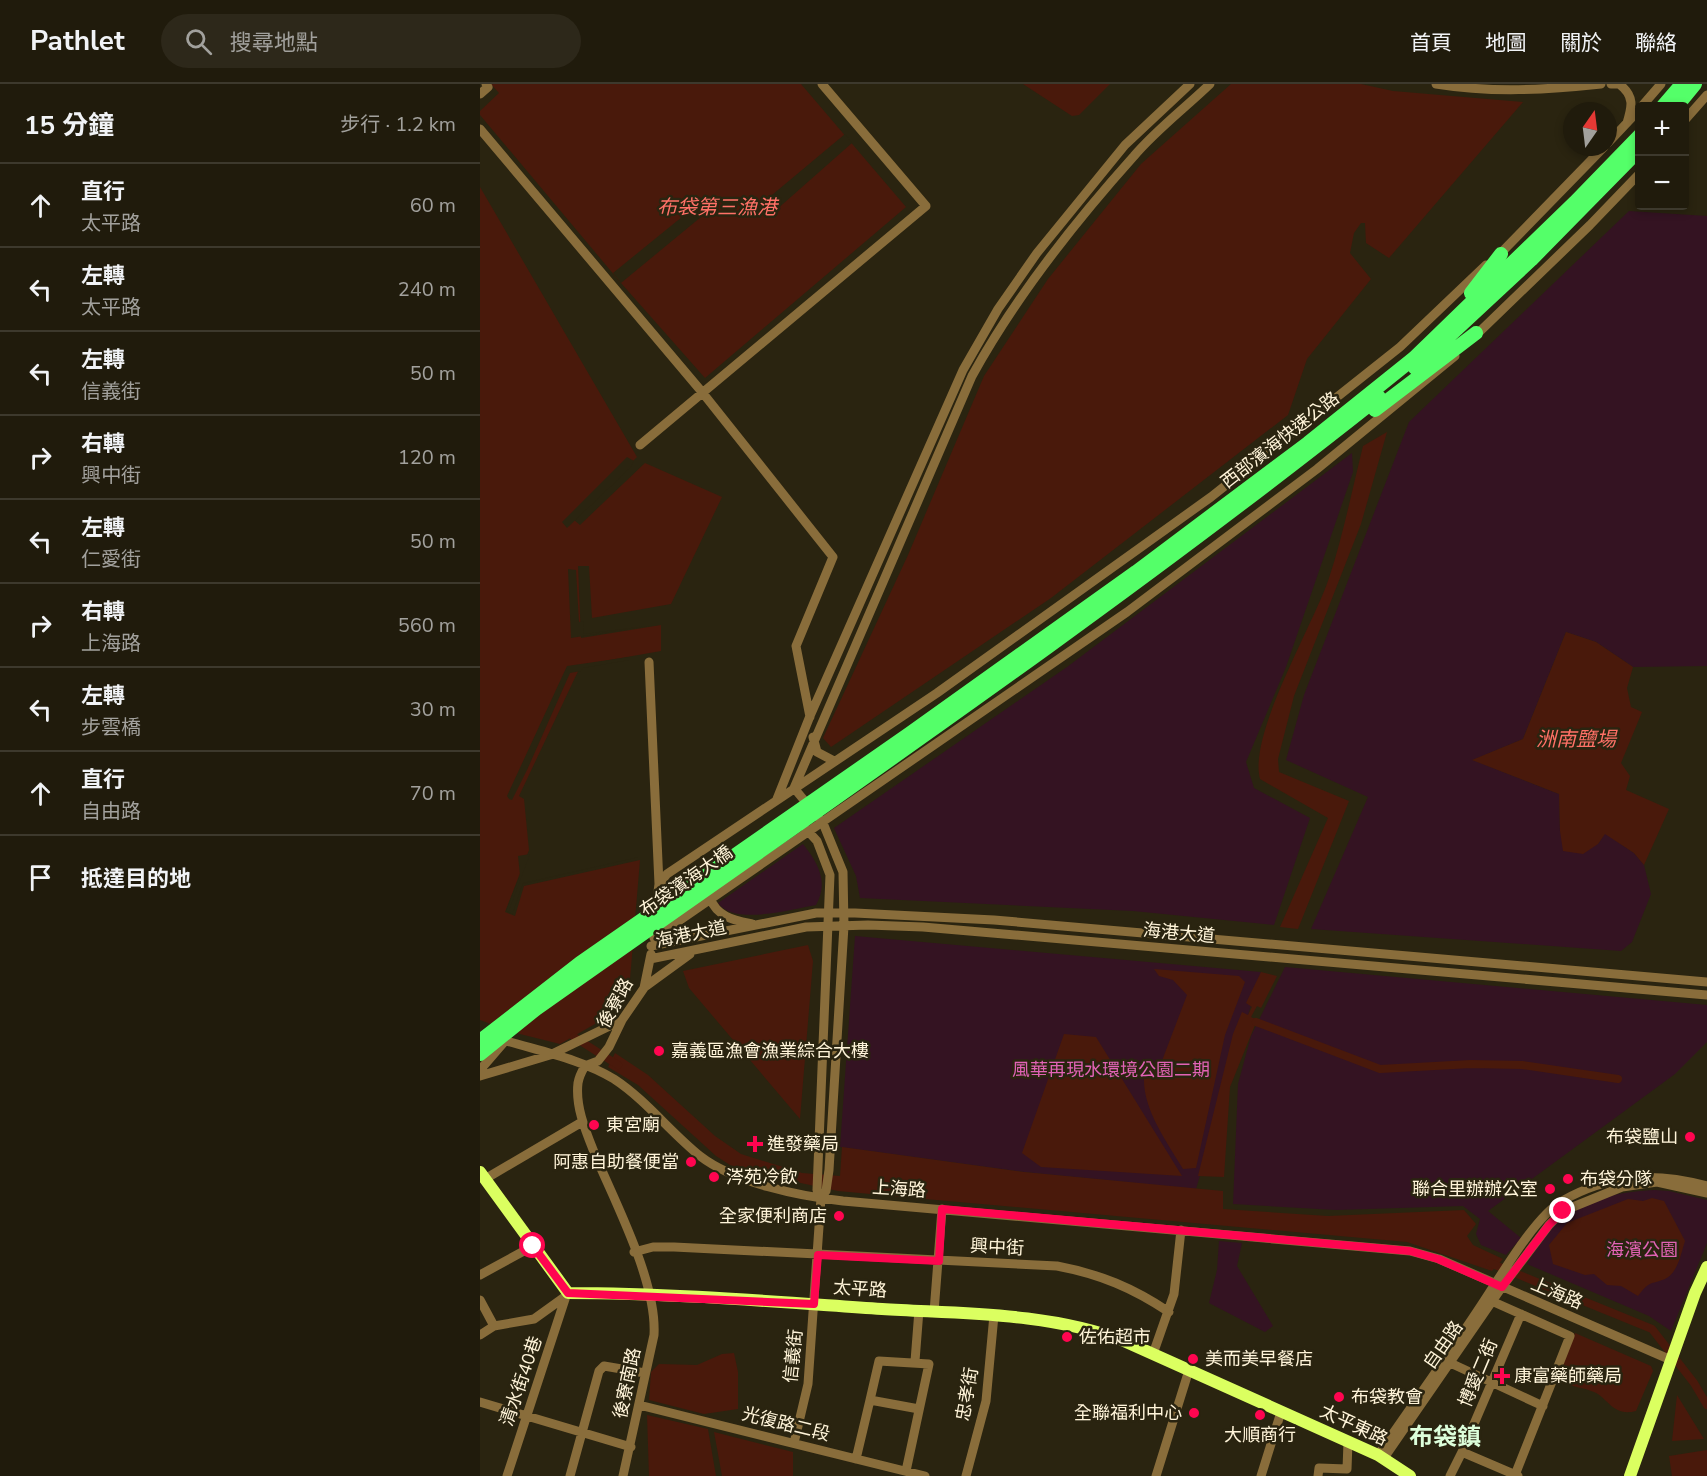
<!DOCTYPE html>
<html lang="zh-TW">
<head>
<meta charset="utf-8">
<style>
	body { margin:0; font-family:"Nunito Sans","Noto Sans TC",sans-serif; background:#2d281a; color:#f1f3f6 }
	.controls { position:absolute; right:18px; top:18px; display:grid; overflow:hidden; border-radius:6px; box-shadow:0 3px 9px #0003 }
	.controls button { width:54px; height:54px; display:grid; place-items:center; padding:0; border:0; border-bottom:2px solid #3d392d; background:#201b0c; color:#f1f3f6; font:30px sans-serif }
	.compass { position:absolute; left:1083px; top:18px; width:54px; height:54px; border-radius:50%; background:#201b0c; box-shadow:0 3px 9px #0003; rotate:14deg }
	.stop { position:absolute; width:18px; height:18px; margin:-14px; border:4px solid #ff0550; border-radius:50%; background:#fff }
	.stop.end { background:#ff0550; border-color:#fff; box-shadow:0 2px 6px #0008 }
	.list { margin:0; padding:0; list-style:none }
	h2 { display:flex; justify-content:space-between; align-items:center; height:78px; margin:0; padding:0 24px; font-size:26px }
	h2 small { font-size:20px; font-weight:400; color:#a2a19d }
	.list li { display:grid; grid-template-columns:39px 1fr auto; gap:18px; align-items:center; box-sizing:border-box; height:84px; padding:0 24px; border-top:2px solid #3d392d }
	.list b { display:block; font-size:22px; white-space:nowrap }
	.list p { margin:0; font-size:20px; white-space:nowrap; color:#a2a19d }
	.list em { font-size:20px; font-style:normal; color:#a2a19d }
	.icon { flex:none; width:33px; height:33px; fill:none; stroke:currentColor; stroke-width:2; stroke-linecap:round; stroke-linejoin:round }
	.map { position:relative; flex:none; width:1227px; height:1392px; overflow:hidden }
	header { display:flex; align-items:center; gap:36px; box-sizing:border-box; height:84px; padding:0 30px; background:#201b0c; border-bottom:2px solid #3d392d }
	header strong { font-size:28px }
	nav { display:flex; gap:33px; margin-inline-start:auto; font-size:21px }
	.search { width:420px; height:54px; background:#2d281a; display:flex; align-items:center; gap:15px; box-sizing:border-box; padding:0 21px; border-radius:33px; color:#a2a19d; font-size:22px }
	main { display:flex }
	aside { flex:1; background:#201b0c }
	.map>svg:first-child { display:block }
</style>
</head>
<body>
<header>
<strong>Pathlet</strong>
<div class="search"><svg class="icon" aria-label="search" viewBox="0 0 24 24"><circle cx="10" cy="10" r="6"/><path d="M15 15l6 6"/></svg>搜尋地點</div>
<nav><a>首頁</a><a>地圖</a><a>關於</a><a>聯絡</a></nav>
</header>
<main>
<aside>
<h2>15 分鐘<small>步行 · 1.2 km</small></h2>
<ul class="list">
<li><svg class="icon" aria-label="ahead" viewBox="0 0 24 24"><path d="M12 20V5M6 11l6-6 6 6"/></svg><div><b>直行</b><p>太平路</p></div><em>60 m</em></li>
<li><svg class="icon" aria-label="left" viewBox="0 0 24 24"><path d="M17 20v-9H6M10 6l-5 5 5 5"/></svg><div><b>左轉</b><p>太平路</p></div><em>240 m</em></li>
<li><svg class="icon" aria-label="left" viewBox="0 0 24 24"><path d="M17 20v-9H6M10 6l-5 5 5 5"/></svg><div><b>左轉</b><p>信義街</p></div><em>50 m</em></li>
<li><svg class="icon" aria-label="right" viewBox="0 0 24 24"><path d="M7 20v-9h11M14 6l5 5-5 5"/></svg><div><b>右轉</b><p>興中街</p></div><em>120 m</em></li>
<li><svg class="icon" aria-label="left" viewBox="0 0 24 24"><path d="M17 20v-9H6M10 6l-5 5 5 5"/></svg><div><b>左轉</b><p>仁愛街</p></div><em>50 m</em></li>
<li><svg class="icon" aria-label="right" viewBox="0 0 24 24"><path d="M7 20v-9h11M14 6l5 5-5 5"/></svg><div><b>右轉</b><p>上海路</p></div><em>560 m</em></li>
<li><svg class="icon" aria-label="left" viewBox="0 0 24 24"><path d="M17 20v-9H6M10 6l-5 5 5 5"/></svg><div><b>左轉</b><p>步雲橋</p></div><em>30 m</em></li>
<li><svg class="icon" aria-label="ahead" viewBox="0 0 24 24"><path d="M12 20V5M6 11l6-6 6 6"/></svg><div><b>直行</b><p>自由路</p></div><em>70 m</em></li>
<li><svg class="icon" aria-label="arrive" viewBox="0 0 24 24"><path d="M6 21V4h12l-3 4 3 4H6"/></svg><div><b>抵達目的地</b></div></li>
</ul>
</aside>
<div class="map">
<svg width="1227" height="1392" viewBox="0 0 1227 1392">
	<rect width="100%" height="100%" fill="#2a2410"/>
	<path fill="#341322" d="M1149,127L1227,132V582L1153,583L1116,558L1086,548L1043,655L993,676L1079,710L1080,747L1118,760L1125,749L1154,769L1164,781L1171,810L1152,858L1141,867L831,845L888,713L806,676L824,611L929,338Z
		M872,369L873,388L806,583L766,678L774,704L830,734L794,841L653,827L380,814L376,792L354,744L587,583Z
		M323,760C338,779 349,798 336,821C312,825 254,842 238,819Z
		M375,852L781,888L716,1105L544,1088L360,1063Z
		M805,883L1227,921V958L1195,990L1008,1127L1041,1154L1026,1171L1001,1161L996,1150L1000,1135L983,1122L856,1126L753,1120L758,1000L771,952Z
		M1175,1106L1189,1107L1227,1116V1159L1191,1247L1169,1232L1047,1180C1057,1164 1068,1143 1084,1131C1109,1114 1146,1107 1175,1106Z
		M739,1157L762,1159L757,1182L793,1242L785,1248L729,1219L737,1186Z"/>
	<path fill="#49190b" d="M11,0H321L426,123L225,294L141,199L0,31V27L19,9Z
		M543,0H630L599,31L592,32Z
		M751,0H881L913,7L1043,18L909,174L886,159L885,139H881L874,149L870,169L891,195L827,275L808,331L571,514L351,663L343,654L428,471L504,292L568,195L661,80Z
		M0,103L157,373L94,436L100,441L165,379L242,413L191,520L112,534L109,482H98L101,554L181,541V567L101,581L39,712L44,715L49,766L25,828L35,832L44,802L160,776L150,895L129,932L80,960L32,948L0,936Z
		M907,348L881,440L814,612L798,675L799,688L869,717L818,845L800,843L848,734L780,695C768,650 833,542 849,494C863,452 872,406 883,362Z
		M1086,548L1116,558L1153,583L1147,604L1151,623L1162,628L1141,679L1150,692L1146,706L1189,725L1164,781L1154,769L1125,750L1118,760L1103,770L1083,767L1080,747L1079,710L992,676L1043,655Z
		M328,861L333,877L320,1035L209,904L203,887Z
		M674,885L759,892L765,898L745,951L716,1084L703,1085C685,1054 656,1017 666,980L680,982L707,911L693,896L679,892Z
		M781,888L797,892L781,924L777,922L771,933L777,936L750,1003L744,1093L718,1092L753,950L762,928L768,931L772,923L766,919Z
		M584,950L616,953L702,1092L561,1083L542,1069Z
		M135,969L168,991L235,1052L261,1070L322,1089L360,1092L362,1063L544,1088L743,1107V1125L848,1132L984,1126L996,1140L987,1152L993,1161L1023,1175L1012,1187L927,1158L445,1115L358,1107L316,1098L250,1081L236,1072L158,1001L128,983Z
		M1172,1114L1184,1117L1205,1157C1201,1169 1198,1189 1185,1195C1170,1201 1170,1196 1158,1212L1141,1202L1127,1201L1114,1190L1105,1191L1073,1180L1069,1161L1087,1139L1148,1115L1163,1117Z
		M1095,1249L1171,1282L1173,1287L1156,1327C1133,1333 1128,1314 1114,1308C1104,1304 1092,1302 1081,1299L1082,1291L1078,1289Z
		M254,1269L258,1288V1325L224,1330L169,1316L171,1288L179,1280L217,1281L242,1270Z
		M1197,1311L1224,1355L1192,1357Z
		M167,1331L228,1345L236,1392H169Z
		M234,1348L313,1368V1392H242Z
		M1227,1366V1392H1192L1189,1372Z"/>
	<path fill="#2a2410" d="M365,50L372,59L295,127L286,116Z
		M213,124L221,133L141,199L133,189Z
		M147,373L154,377L150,384L87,444L82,438Z
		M88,485L96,486L99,538L103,537L104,550L167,542L91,554Z
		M149,573V576L103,584L101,587L90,589L47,686L32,716L29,715L27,712L87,582Z
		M50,770L29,826L33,828L43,799L159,773L43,800L33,830L26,827L40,791L38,772Z"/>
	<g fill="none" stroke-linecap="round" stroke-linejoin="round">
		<path stroke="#49190b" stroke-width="8" d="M776,938L900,985L991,980L1042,981L1138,995
			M94,953L138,981
			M1010,1179L1172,1245L1214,1299L1227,1321"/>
		<path stroke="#896d3b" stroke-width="9" d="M956,0C1012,9 1065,6 1121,0
			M1131,0H1139C1155,12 1152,23 1147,39
			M0,10L8,3L6,0
			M1162,22L1181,0
			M1204,37L1227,11
			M0,45L222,308L353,473L316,562L330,633
			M1128,59L1160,25
			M1017,173L1124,63
			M993,254L1110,141L1160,89
			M160,361L446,122L342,0
			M169,578L179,800L175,830
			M333,653L337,668L354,677
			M297,715L330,632L483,286L518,225L557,169L645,61L710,0
			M326,745L337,757L350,791L337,1106L341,1114
			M179,800L187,790L457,609L731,413L920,263L1006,181
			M179,800L205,806
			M230,814C237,833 254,836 272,840
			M174,854L647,528L837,385L975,272
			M171,862L336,829H375L514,836L1227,898
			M170,875L326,843L388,841L443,843L1227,911
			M166,902L210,870
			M17,954C54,966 100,974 134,995C166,1016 190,1048 220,1072C255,1099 319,1112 363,1117L930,1167L959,1175L1191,1276
			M0,986L25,957
			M0,992L70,971L142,936
			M5,1095L102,1038
			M341,1114L346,1107L349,1086L364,842L363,788L343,739L314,704L492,292C536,212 593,140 654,72C676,46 705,24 730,0
			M154,1168L173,1163H194L577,1182C620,1190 653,1204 689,1228
			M0,1191L53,1162
			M1007,1215L1090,1252L1035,1391
			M0,1216L14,1242
			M454,1228L462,1125
			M0,1251L14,1242L54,1235L86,1212
			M673,1270L694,1210L701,1146
			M435,1277L439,1226
			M966,1277L1063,1322
			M390,1316L399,1277L449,1280L426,1387
			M0,1318L151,1363
			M159,1321L445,1392
			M314,1359L328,1300L341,1114
			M982,1368L1038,1392
			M898,1371C933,1320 970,1269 1004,1217C1022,1190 1055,1133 1082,1117C1129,1090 1176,1088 1227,1102
			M904,1374L1022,1203L1069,1141L1083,1127L1142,1103L1177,1098L1227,1109
			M376,1375L390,1316L439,1325
			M27,1392L86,1212
			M90,1392L119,1287L124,1282L165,1289
			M143,1392L174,1251C177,1199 137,1122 116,1073C107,1050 95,1024 98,999C99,993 102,987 105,982L118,977L129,963L142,936L164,904L171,870
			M486,1392L506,1317L514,1231
			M676,1392L709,1286
			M781,1392L801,1328
			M838,1392L839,1384L867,1385L868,1358
			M970,1392L982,1368L1041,1230"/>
		<path stroke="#dbff60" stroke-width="12" d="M0,1088L88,1209C192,1209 298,1218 402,1225C482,1230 568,1228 644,1257L898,1371L930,1392
			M1150,1392L1215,1209L1227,1183"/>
		<path stroke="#54ff69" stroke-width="14" d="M1183,22L1202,0
			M1197,22L1215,0
			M991,209L1021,170
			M935,284L1051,176L1160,65
			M895,326L996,249
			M0,957L100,879L429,650L656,488L828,359L934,274L1095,118L1160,51
			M0,970L56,925C340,724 627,529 899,313"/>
	</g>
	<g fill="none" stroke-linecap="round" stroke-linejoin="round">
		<path stroke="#ff0550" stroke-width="8" d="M53,1162L88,1209L334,1220L338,1171L459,1177L462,1125L930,1167L958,1175L1022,1203L1069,1141L1083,1127"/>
	</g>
	<g fill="#ff0550" stroke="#2a2410" stroke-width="2">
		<circle cx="179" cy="967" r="6"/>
		<circle cx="114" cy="1041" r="6"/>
		<circle cx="1210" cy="1053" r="6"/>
		<path d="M272 1051h6v6h6v6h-6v6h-6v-6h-6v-6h6z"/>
		<circle cx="211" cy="1078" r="6"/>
		<circle cx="234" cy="1093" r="6"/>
		<circle cx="1088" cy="1095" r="6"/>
		<circle cx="1070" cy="1105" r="6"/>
		<circle cx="359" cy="1132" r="6"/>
		<circle cx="587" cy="1253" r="6"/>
		<circle cx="713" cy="1275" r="6"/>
		<path d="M1019 1283h6v6h6v6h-6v6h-6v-6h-6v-6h6z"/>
		<circle cx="859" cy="1313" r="6"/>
		<circle cx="714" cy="1329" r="6"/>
		<circle cx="780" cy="1331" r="6"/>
	</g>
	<g text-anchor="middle" stroke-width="5" stroke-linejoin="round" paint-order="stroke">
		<g font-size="18" fill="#fff4d9" stroke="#2a2410">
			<text transform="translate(800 356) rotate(-38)" y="6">西部濱海快速公路</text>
			<text transform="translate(206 797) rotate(-35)" y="6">布袋濱海大橋</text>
			<text transform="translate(699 849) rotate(5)" y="6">海港大道</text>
			<text transform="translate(211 850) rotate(-12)" y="6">海港大道</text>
			<text transform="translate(135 919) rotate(-61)" y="6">後寮路</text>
			<text transform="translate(419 1105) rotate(4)" y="6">上海路</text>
			<text transform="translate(517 1163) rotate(3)" y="6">興中街</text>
			<text transform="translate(380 1205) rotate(4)" y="6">太平路</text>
			<text transform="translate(1077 1209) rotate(23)" y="6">上海路</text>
			<text transform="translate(963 1261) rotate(-55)" y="6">自由路</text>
			<text transform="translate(313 1272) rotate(-84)" y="6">信義街</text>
			<text transform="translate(998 1289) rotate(-67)" y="6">博愛二街</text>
			<text transform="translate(41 1297) rotate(-71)" y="6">清水街40巷</text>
			<text transform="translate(147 1299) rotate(-78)" y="6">後寮南路</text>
			<text transform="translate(487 1310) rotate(-80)" y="6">忠孝街</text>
			<text transform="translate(306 1340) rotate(14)" y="6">光復路二段</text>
			<text transform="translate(874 1341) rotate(25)" y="6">太平東路</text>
		</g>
		<g font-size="18" fill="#fff4d9" stroke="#2a2410" text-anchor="start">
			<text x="191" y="973">嘉義區漁會漁業綜合大樓</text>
			<text x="126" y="1047">東宮廟</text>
			<text x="1198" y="1059" text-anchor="end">布袋鹽山</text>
			<text x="287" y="1066">進發藥局</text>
			<text x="199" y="1084" text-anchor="end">阿惠自助餐便當</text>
			<text x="246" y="1099">涔苑冷飲</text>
			<text x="1100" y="1101">布袋分隊</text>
			<text x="1058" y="1111" text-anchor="end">聯合里辦辦公室</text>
			<text x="347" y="1138" text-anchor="end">全家便利商店</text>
			<text x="599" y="1259">佐佑超市</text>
			<text x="725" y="1281">美而美早餐店</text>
			<text x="1034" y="1298">康富藥師藥局</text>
			<text x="871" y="1319">布袋教會</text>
			<text x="702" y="1335" text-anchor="end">全聯福利中心</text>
			<text x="780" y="1357" text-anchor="middle">大順商行</text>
		</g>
		<g font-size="18" fill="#e163b5" stroke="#2a2410">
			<text x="631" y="992">風華再現水環境公園二期</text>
			<text x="1162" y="1172">海濱公園</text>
		</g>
		<g font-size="20" font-style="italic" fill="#ff7167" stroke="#2a2410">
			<text x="237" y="130">布袋第三漁港</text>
			<text x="1096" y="662">洲南鹽場</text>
		</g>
		<g font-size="24" font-weight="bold" fill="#ddffdb" stroke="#2a2410">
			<text x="965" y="1361">布袋鎮</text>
		</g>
	</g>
</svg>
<div class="controls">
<button>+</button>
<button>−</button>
</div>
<svg class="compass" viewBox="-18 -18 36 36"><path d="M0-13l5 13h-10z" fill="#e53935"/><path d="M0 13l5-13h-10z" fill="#a2a19d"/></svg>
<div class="stop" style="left:53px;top:1162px"></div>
<div class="stop end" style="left:1083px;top:1127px"></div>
</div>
</main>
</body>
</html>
